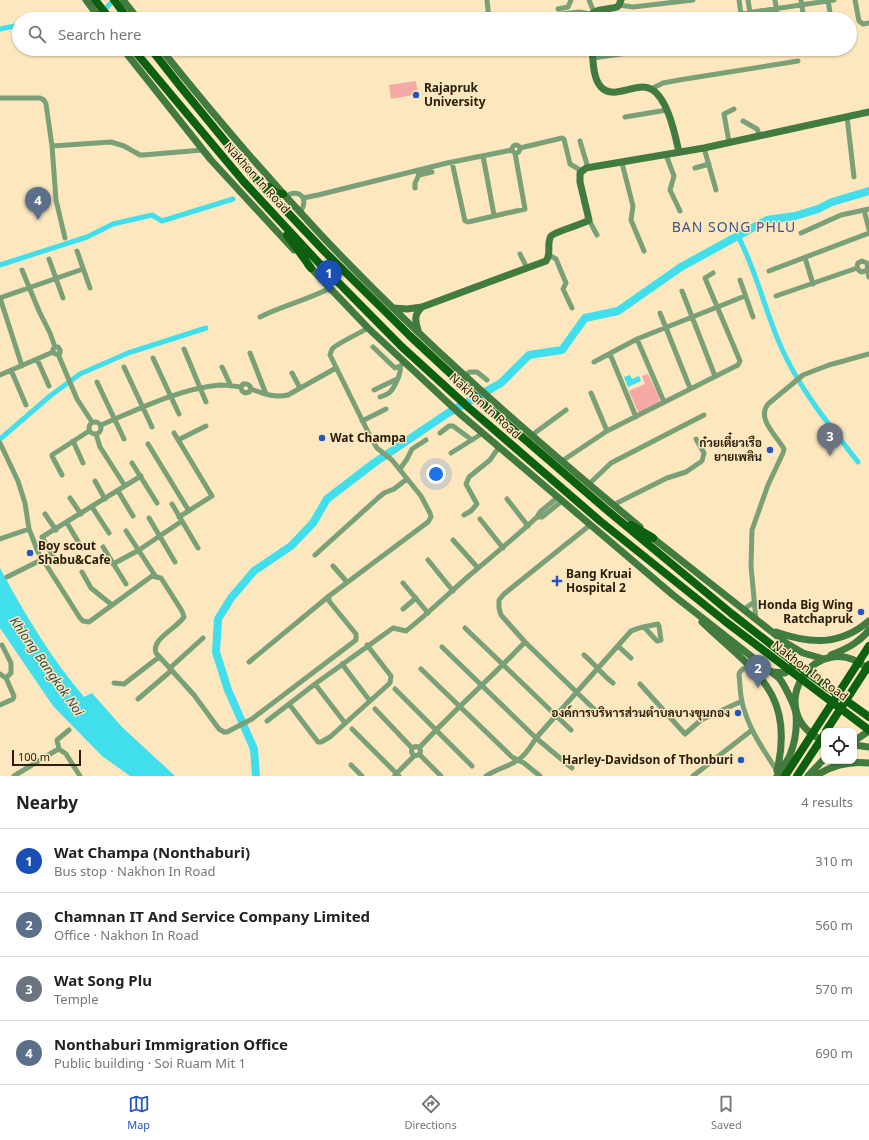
<!DOCTYPE html>
<html lang="en">
<head>
<meta charset="utf-8">
<style>
	body { margin:0; font-family:"Noto Sans",Sarabun,sans-serif; background:#f6f6f6; color:#222 }
	.controls { position:absolute; right:12px; bottom:12px; display:grid; overflow:hidden; border-radius:8px; box-shadow:0 1px 3px #0004 }
	.controls button { width:36px; height:36px; display:grid; place-items:center; padding:0; border:0; border-bottom:1px solid #e0e0e0; background:#fff; color:#222; font:20px sans-serif }
	.scale { position:absolute; left:12px; bottom:10px; width:69px; box-sizing:border-box; padding-left:4px; border:2px solid #2a200b; border-top:0; font-size:11px; line-height:14px; white-space:nowrap; color:#2a200b; -webkit-text-stroke:3px #fde7be; paint-order:stroke }
	.you { position:absolute; left:436px; top:474px; width:14px; height:14px; margin:-10px; border:3px solid #fff; border-radius:50%; background:#1a73e8; box-shadow:0 0 0 6px #1a73e833 }
	.badge { display:grid; place-items:center; width:26px; height:26px; border-radius:50%; background:#2354c1; color:#fff; font-size:13px; font-weight:700 }
	.pin { position:absolute; translate:-50% -33px; filter:drop-shadow(0 1px 2px #0008) }
	.pin::after { content:''; position:absolute; top:21px; width:14px; height:12px; background:inherit; clip-path:polygon(0 0,100% 0,50% 100%) }
	.list { margin:0; padding:0; list-style:none }
	h2 { display:flex; justify-content:space-between; align-items:center; height:52px; margin:0; padding:0 16px; font-size:17px }
	h2 small { font-size:13px; font-weight:400; color:#767676 }
	.list li { display:grid; grid-template-columns:26px 1fr auto; gap:12px; align-items:center; box-sizing:border-box; height:64px; padding:0 16px; border-top:1px solid #e0e0e0 }
	.list b { display:block; font-size:15px; white-space:nowrap }
	.list p { margin:0; font-size:13px; white-space:nowrap; color:#767676 }
	.list em { font-size:13px; font-style:normal; color:#767676 }
	.icon { flex:none; width:22px; height:22px; fill:none; stroke:currentColor; stroke-width:2; stroke-linecap:round; stroke-linejoin:round }
	.map { position:relative; flex:none; width:869px; height:776px; overflow:hidden }
	.search { position:absolute; background:#fff; box-shadow:0 1px 3px #0004; left:12px; right:12px; top:12px; height:44px; display:flex; align-items:center; gap:10px; box-sizing:border-box; padding:0 14px; border-radius:22px; color:#767676; font-size:15px }
	.sheet { height:308px; background:#fff }
	nav { display:flex; justify-content:space-around; align-items:center; box-sizing:border-box; height:56px; border-top:1px solid #e0e0e0; background:#fff; font-size:11px; color:#767676 }
	nav a { display:grid; justify-items:center; gap:2px }
	nav .on { color:#2354c1 }
	.map>svg:first-child { display:block }
</style>
</head>
<body>
<div class="map">
<svg width="869" height="776" viewBox="0 0 869 776">
	<rect width="100%" height="100%" fill="#fde7be"/>
	<path fill="#f6a9a4" d="M416,81L418,94L391,99L389,85Z
		M648,374L659,397L660,403L639,414L629,391L645,384L642,376Z"/>
	<path fill="#41deeb" d="M630,375L632,379L639,376L641,381L628,387L624,377Z
		M0,568C24,613 51,658 84,697L92,693L122,727L175,776H130L102,756L53,706L0,628Z"/>
	<g fill="none" stroke-linecap="round" stroke-linejoin="round">
		<path stroke="#41deeb" stroke-width="5" d="M95,19L114,0
			M0,29L19,25
			M738,236C757,272 765,312 782,349C801,391 830,426 858,462
			M0,265L87,237L113,224L152,215L162,221L233,199
			M0,439L50,396L80,374L128,353L206,328"/>
		<path stroke="#41deeb" stroke-width="8" d="M256,776L254,749L228,690L216,652L218,619L231,598L254,571L291,546L313,523L327,499L374,463L448,413L501,383L529,355L562,350L585,318L618,311L681,267L767,220L795,216L818,209L832,202L869,191"/>
		<path stroke="#7aa078" stroke-width="5" d="M487,0L489,19
			M589,0L594,12
			M739,0L741,14
			M748,0L751,19
			M775,0L778,19
			M801,0L804,19
			M828,0L831,19
			M855,0L859,21L863,24L869,23
			M619,5L633,7L693,0
			M558,9L568,7L571,0
			M517,19L579,12L591,14
			M706,19L834,0
			M701,49V52
			M592,54L608,50
			M593,58L648,50
			M651,89L663,83L679,80L798,61
			M0,98H40L44,100L46,104L52,146L111,142L124,146L140,155H143L203,150
			M625,117L667,110
			M847,117L854,177
			M743,121L757,129L760,136
			M580,141L588,168
			M729,142L724,114L734,109
			M512 149a4 4 0 1 1 8 0a4 4 0 1 1-8 0Z
			M52,146L56,200L65,238
			M520,148L562,138L564,139L570,164L582,171
			M704,148L716,190
			M666,155L674,176L670,190L680,211
			M483,156L494,215
			M452,162L465,221L468,222L525,209L515,153
			M622,163L633,206L631,220L644,251
			M695,168L709,164
			M419,175L432,172
			M415,188V183L419,175L417,170
			M285,197C299,187 310,199 300,212
			M303,198L318,195L447,163L512,150
			M864,210L869,229
			M589,220L597,235
			M801,233L841,215L869,209
			M77,251L90,288
			M520,254L527,268
			M549,255L556,259L566,283L563,289L572,308
			M805,258L813,284
			M49,259L63,298
			M22,270L39,311L50,333L55,347H58L60,350V353L58,354H55L53,352V349L55,347
			M867,270L862,272C858,271 856,267 858,263L862,261L867,263C868,267 867,272 869,277
			M769,271L869,233
			M740,280L753,317
			M682,291L715,376
			M776,296L857,268
			M0,298L83,269
			M0,298L22,366
			M660,313L690,388
			M260,317C283,305 308,300 330,288
			M637,339L664,402
			M373,347L395,368L400,366L405,362
			M184,349L206,402
			M250,353L266,394
			M58,354L77,399L92,422
			M610,354L636,417
			M153,358L179,414
			M37,359L49,386
			M594,362L637,339L745,296
			M124,367L152,427
			M222,367L231,386
			M11,370L26,405
			M292,373L300,388
			M0,375L53,352
			M465,375L470,372H477L487,380
			M97,382L124,439
			M251,389L249,392L245,393L242,391L241,387L243,384H247L250,386L251,389C264,394 275,398 288,395L336,368
			M374,390L397,379
			M591,393L607,431
			M380,397C383,396 386,395 389,393C394,389 402,372 400,366
			M362,421L386,409
			M89 428a6 6 0 1 1 12 0a6 6 0 1 1-12 0Z
			M101,425C139,409 178,389 220,385C227,385 234,386 241,387
			M174,433L212,496L179,517
			M440,433L449,426H453L472,440
			M96,434L100,447L125,486
			M532,435L566,410
			M178,440L206,426
			M73,441L83,463
			M0,443L18,481L25,503L29,529L38,552L80,618L83,621L89,622L152,576L161,578L182,611L184,617C176,629 151,639 156,653L194,695L219,729L224,732H227L252,719L356,640V634L329,601V596L428,522L431,517L430,513L421,496L392,460L377,448L371,438L330,355C330,354 332,350 332,349C336,344 360,333 368,328
			M148,444L189,511
			M451,453L483,433
			M562,461L607,431L738,365L740,361L705,278L713,273
			M132,463L157,503
			M400,469L407,459L412,449L426,440
			M62,475L52,456V455L89,431
			M95,481L105,499
			M589,484L611,463L704,415
			M118,491L133,516
			M70,498L81,514
			M507,499L528,526
			M172,504L198,548
			M613,505L667,478L686,472L702,461L704,453L696,439
			M92,507L109,533
			M45,514L56,530
			M464,515L471,511L477,504L466,484L469,477L490,460L499,447
			M537,517H542L562,501
			M149,518L175,562
			M480,519L503,548
			M67,523L82,548
			M590,525L504,594L499,600V608L501,615L525,642L596,711
			M126,531L156,577
			M0,539L29,529
			M453,540L478,568
			M103,547L126,584
			M315,555L378,498L384,493L394,489L407,479
			M428,560L453,591
			M57,563L42,537L141,476
			M113,564L139,550L182,521
			M333,566L347,582
			M82,572L91,588L112,605
			M7,577L43,559
			M403,583L428,613
			M403,609L416,598
			M743,610L754,602
			M756,620L751,566L752,530L768,485L783,453L784,449C777,436 756,419 768,404L803,375L829,365L869,354
			M465,628L571,730
			M2,645L11,663V673L6,678
			M618,646L631,658
			M442,647L536,738L572,768
			M584,655C595,664 602,675 613,683
			M249,662L329,596
			M342,664L370,701
			M170,668L203,638
			M421,669L512,757L524,763L540,776
			M769,671C760,669 743,663 739,674C740,684 740,693 742,702C748,728 763,749 777,771
			M0,674L6,678L14,696L13,699L0,705
			M114,683L124,684L159,657
			M315,684L345,723
			M640,684L685,734L701,720L742,701
			M395,689L472,766
			M138,699L172,670
			M289,704L318,742H321L330,737L390,683L391,676L367,645
			M375,709L412,748
			M267,721L315,684L393,628L406,631C430,612 453,589 477,569C497,552 518,535 537,517L540,512L558,497
			M352,729L399,776
			M411.5 751a4.5 4.5 0 1 1 9 0a4.5 4.5 0 1 1-9 0Z
			M419,748C453,711 491,678 525,642
			M59,749L57,740L69,730
			M419,754L441,776
			M351,765L362,776
			M395,775L414,756
			M14,776L55,751L59,749L66,754L80,776
			M486,776C496,769 508,767 518,760C526,755 531,746 536,738L631,631C639,627 649,626 658,624L659,626L661,640L657,641L644,627
			M693,776L752,730"/>
		<path stroke="#427b40" stroke-width="7" d="M86,0L100,19
			M123,0L138,19
			M589,19C592,8 607,10 617,7L619,5L621,0
			M123,49L211,160L294,250
			M161,49C212,113 265,175 321,235C420,340 529,435 640,527
			M592,49C593,60 593,79 601,87C614,101 636,81 651,89C668,98 675,135 679,152
			M308,265L368,328L459,413L673,595L779,678C784,684 795,706 796,714C797,727 795,743 790,755C787,762 781,769 777,776
			M393,308L407,309L422,307L546,261C552,253 546,244 551,236C554,232 581,225 589,220L580,182V173L586,168L704,148L869,112
			M418,330C415,321 414,314 422,307
			M649,535L786,643L803,653L824,659
			M702,622C752,670 796,691 777,771
			M776,632C810,644 840,646 869,621
			M831,655C846,649 859,643 869,630
			M773,672L785,673L792,668L794,659L786,643
			M824,741C759,712 817,623 869,670
			M854,741L869,731
			M854,745L869,747
			M808,776L824,759
			M816,776C832,765 850,761 869,763"/>
		<path stroke="#0c6010" stroke-width="8" d="M95,0L110,19
			M114,0L128,19
			M133,49L244,182L318,262L402,347L469,408L600,521L726,622L869,730
			M151,49L180,86L256,179L324,251L410,336L480,401L608,511L732,614L805,671L869,717
			M269,187L276,193L283,194
			M287,235L311,268
			M631,525L653,538
			M826,731L869,665
			M785,776L869,646
			M797,776L824,735"/>
	</g>
	<g fill="#2354c1" stroke="#fde7be" stroke-width="1.5">
		<circle cx="416" cy="95" r="4"/>
		<circle cx="322" cy="438" r="4"/>
		<circle cx="770" cy="450" r="4"/>
		<circle cx="30" cy="553" r="4"/>
		<path d="M555 575h4v4h4v4h-4v4h-4v-4h-4v-4h4z"/>
		<circle cx="861" cy="612" r="4"/>
		<circle cx="738" cy="713" r="4"/>
		<circle cx="741" cy="760" r="4"/>
	</g>
	<g text-anchor="middle" stroke-width="3" stroke-linejoin="round" paint-order="stroke">
		<g font-size="12" font-weight="bold" fill="#2a200b" stroke="#fde7be" text-anchor="start">
			<text x="424" y="92">Rajapruk<tspan x="424" dy="14">University</tspan></text>
			<text x="330" y="442">Wat Champa</text>
			<text x="762" y="447" text-anchor="end">ก๋วยเตี๋ยวเรือ<tspan x="762" dy="14">ยายเพลิน</tspan></text>
			<text x="38" y="550">Boy scout<tspan x="38" dy="14">Shabu&amp;Cafe</tspan></text>
			<text x="566" y="578">Bang Kruai<tspan x="566" dy="14">Hospital 2</tspan></text>
			<text x="853" y="609" text-anchor="end">Honda Big Wing<tspan x="853" dy="14">Ratchapruk</tspan></text>
			<text x="730" y="717" text-anchor="end">องค์การบริหารส่วนตำบลบางขุนกอง</text>
			<text x="733" y="764" text-anchor="end">Harley-Davidson of Thonburi</text>
		</g>
		<g font-size="12" fill="#2a200b" stroke="#fde7be">
			<text transform="translate(257 178) rotate(48)" y="4">Nakhon In Road</text>
			<text transform="translate(485 406) rotate(42)" y="4">Nakhon In Road</text>
			<text transform="translate(810 671) rotate(37)" y="4">Nakhon In Road</text>
		</g>
		<g font-size="13" font-style="italic" fill="#2f4f52" stroke="#fde7be">
			<text transform="translate(47 666) rotate(55)" y="5">Khlong Bangkok Noi</text>
		</g>
		<g font-size="14" letter-spacing="1" fill="#3a568f" stroke="#fde7be">
			<text x="734" y="232">BAN SONG PHLU</text>
		</g>
	</g>
</svg>
<div class="controls">
<button><svg class="icon" aria-label="locate" viewBox="0 0 24 24"><circle cx="12" cy="12" r="6"/><path d="M12 2v4M12 18v4M2 12h4M18 12h4"/></svg></button>
</div>
<div class="scale">100 m</div>
<div class="you"></div>
<div class="pin badge" style="left:329px;top:293px;background:#1a4fb4">1</div>
<div class="pin badge" style="left:758px;top:688px;background:#5c6f8a">2</div>
<div class="pin badge" style="left:830px;top:456px;background:#6b7280">3</div>
<div class="pin badge" style="left:38px;top:220px;background:#5c6f8a">4</div>
<div class="search"><svg class="icon" aria-label="search" viewBox="0 0 24 24"><circle cx="10" cy="10" r="6"/><path d="M15 15l6 6"/></svg>Search here</div>
</div>
<section class="sheet">
<h2>Nearby<small>4 results</small></h2>
<ul class="list">
<li><span class="badge" style="background:#1a4fb4">1</span><div><b>Wat Champa (Nonthaburi)</b><p>Bus stop · Nakhon In Road</p></div><em>310 m</em></li>
<li><span class="badge" style="background:#5c6f8a">2</span><div><b>Chamnan IT And Service Company Limited</b><p>Office · Nakhon In Road</p></div><em>560 m</em></li>
<li><span class="badge" style="background:#6b7280">3</span><div><b>Wat Song Plu</b><p>Temple</p></div><em>570 m</em></li>
<li><span class="badge" style="background:#5c6f8a">4</span><div><b>Nonthaburi Immigration Office</b><p>Public building · Soi Ruam Mit 1</p></div><em>690 m</em></li>
</ul>
</section>
<nav>
<a class="on"><svg class="icon" aria-label="map" viewBox="0 0 24 24"><path d="M3 6l6-2 6 2 6-2v14l-6 2-6-2-6 2zM9 4v14M15 6v14"/></svg>Map</a>
<a><svg class="icon" aria-label="directions" viewBox="0 0 24 24"><path d="M12 3l9 9-9 9-9-9zM9 14v-3h6M13 9l2 2-2 2"/></svg>Directions</a>
<a><svg class="icon" aria-label="saved" viewBox="0 0 24 24"><path d="M7 4h10v16l-5-4-5 4z"/></svg>Saved</a>
</nav>
</body>
</html>
